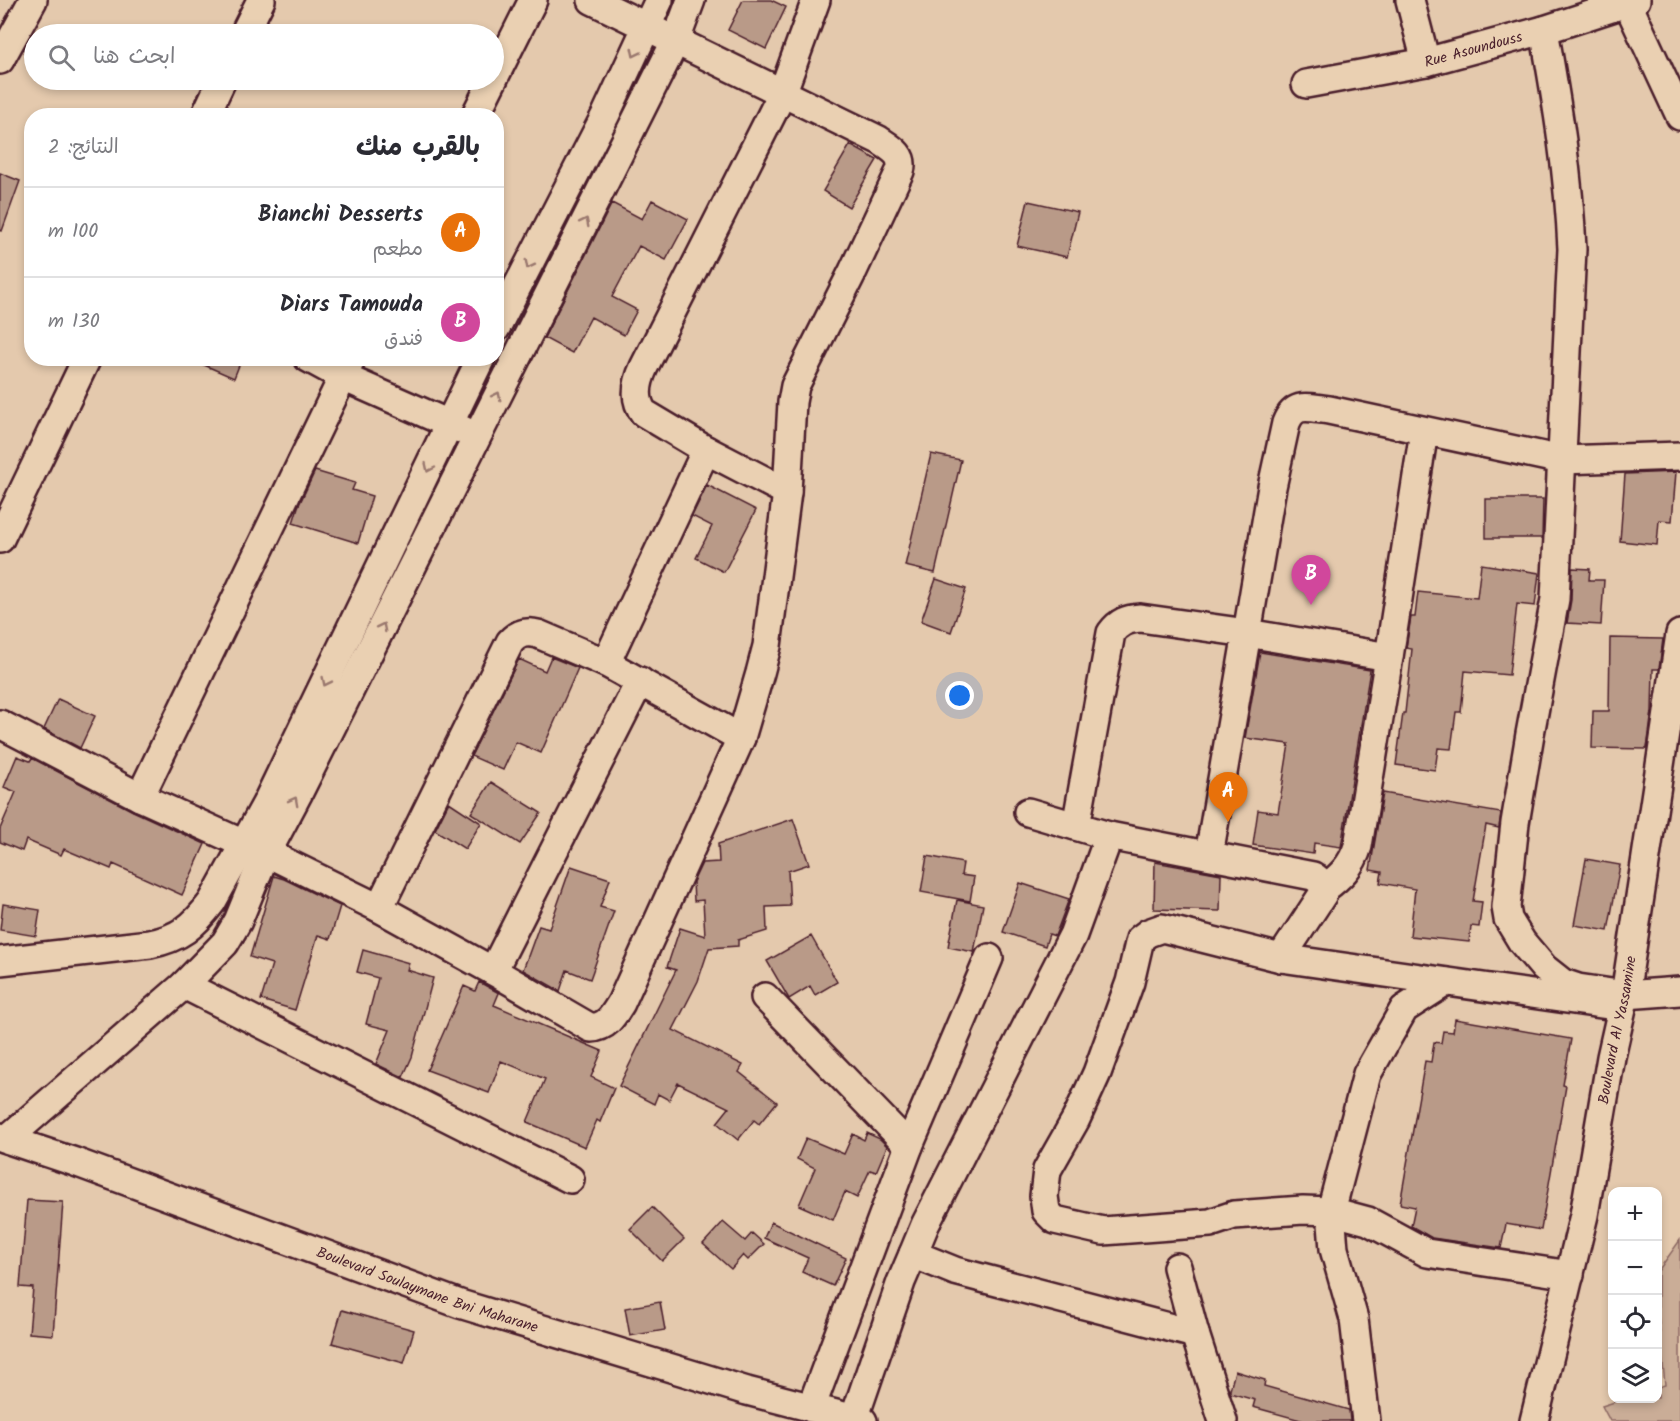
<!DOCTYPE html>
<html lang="ar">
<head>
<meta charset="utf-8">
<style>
	body { margin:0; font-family:Kalam,"Playpen Sans Arabic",sans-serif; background:#f2f2f3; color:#2b2b33; direction:rtl }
	.controls { position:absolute; right:18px; bottom:18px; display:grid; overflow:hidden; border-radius:12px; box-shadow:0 3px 9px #0003 }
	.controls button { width:54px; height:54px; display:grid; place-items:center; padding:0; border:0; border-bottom:2px solid #e1e1e2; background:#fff; color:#2b2b33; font:30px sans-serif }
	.you { position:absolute; left:960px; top:696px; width:21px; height:21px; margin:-15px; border:4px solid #fff; border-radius:50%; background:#1a73e8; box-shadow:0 0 0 9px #1a73e833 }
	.badge { display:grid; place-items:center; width:39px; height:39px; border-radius:50%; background:#111827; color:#fff; font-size:20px; font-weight:700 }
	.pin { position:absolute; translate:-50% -50px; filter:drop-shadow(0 2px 3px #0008) }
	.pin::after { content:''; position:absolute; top:32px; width:21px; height:18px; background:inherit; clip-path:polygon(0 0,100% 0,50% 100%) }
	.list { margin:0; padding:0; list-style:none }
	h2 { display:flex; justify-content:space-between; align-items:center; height:78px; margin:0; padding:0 24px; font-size:26px }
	h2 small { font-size:20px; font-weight:400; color:#7c7c81 }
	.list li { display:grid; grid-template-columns:39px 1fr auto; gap:18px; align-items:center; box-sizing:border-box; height:90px; padding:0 24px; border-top:2px solid #e1e1e2 }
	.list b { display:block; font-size:22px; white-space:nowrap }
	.list p { margin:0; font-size:20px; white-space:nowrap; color:#7c7c81 }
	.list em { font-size:20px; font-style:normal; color:#7c7c81 }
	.icon { flex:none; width:33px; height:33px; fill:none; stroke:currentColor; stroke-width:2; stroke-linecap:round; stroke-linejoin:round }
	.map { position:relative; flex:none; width:1680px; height:1421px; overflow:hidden; direction:ltr }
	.search { position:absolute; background:#fff; box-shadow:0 3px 9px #0003; left:24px; top:24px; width:480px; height:66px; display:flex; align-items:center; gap:15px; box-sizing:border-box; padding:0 21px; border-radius:33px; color:#7c7c81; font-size:22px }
	.panel { position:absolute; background:#fff; box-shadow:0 3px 9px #0003; left:24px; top:108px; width:480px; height:258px; border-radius:24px; direction:rtl }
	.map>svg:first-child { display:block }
</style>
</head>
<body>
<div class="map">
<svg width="1680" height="1421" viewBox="0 0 1680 1421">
	<rect width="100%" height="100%" fill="#e4c9ad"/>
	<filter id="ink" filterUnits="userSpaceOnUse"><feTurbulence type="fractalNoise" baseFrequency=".0167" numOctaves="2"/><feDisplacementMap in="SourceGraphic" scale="12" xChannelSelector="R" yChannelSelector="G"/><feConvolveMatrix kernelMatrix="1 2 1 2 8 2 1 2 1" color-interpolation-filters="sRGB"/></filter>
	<g filter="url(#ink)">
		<path fill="#caad97" stroke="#8a6661" stroke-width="1.5" d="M1680,1240V1421H1610L1602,1406L1624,1399L1658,1398V1387L1665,1385L1658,1314V1271Z"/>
		<path fill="#b99a88" stroke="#4a1f2b" stroke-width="1.5" d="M743,0H771L786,7L766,49L728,30Z
			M850,145L877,160L849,207L823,191Z
			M0,173L20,181L2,231L0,230Z
			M652,200L688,219L666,260L639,246L612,297L637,310L624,335L591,317L572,353L544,338L612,203L642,219Z
			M1028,201L1078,212L1067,257L1017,246Z
			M188,358H242L234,378Z
			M931,454L961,460L935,573L905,566Z
			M315,471L355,483L352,490L372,496L358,543L293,523L298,507Z
			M1676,472L1672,521L1659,520L1657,545L1620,541L1625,474Z
			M707,485L756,510L724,572L696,558L712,526L692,516Z
			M1486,499H1543L1542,538H1486Z
			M1481,564L1539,573L1535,606L1517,604L1509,675L1465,671L1461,712H1456L1451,749L1438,748L1435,770L1396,765L1403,713H1405L1412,649L1406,648L1411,617H1415L1418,592L1477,598Z
			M1572,568L1590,569L1589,580H1604L1601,625L1567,623L1571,600Z
			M936,579L966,589L951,632L921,621Z
			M1610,638L1663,639L1659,669H1653L1652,711L1647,749L1592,748L1593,711H1609Z
			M1260,652L1370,670L1341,847L1314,843L1313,854L1253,845L1258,810L1278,813L1289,744L1245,738Z
			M551,657L578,668L541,753L516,742L503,770L471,756L519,659L545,671Z
			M58,699L95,716L80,748L44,729Z
			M17,756L30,761L32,758L133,811L205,844L182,895L113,864L111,869L64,849L61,855L26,840L22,851L0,842V829L16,792L4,787Z
			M491,782L541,813L520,844L471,813Z
			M1383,793L1501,813L1499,828L1486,825L1473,901L1482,902L1479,927L1471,926L1469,942L1410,936L1415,889L1380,883L1382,872L1370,870Z
			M449,802L481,823L465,849L435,830Z
			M793,819L809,864L788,871L790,906L766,907L767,931L738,940V946L709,948L698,981L673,1030L743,1065L739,1072L777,1102L759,1124L754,1120L738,1140L717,1123L729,1108L678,1083L669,1100L658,1094L654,1104L619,1086L676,970L667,967L680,928L705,936L703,900L694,901L693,882L702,863L719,862L718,844Z
			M927,856L963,863L961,875L974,877L970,901L921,892Z
			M1586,859L1620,865L1608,931L1574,925Z
			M1155,862L1221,874L1220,911L1154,909Z
			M571,866L610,879L600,907L614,911L590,979L567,970L560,991L523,970L539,926L549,929Z
			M274,876L284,879L340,906L330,939L318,935L295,1010L261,1000L272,964L250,957Z
			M1020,883L1069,899L1055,936L1049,934L1045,946L1003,932Z
			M957,900L983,905L974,952L948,947Z
			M3,904L40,910L36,936L0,930Z
			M811,936L837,982L815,995L810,986L789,999L767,961Z
			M363,950L409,963L407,970L433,978L412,1057L403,1077L376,1064L390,1030L366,1024L378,978L357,972Z
			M479,982L499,993L494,1005L602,1051L591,1077L614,1088L600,1122L597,1120L585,1147L527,1122L545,1079L501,1061L489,1093L427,1070L464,986L475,991Z
			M1455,1019L1571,1039L1563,1085L1566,1086L1541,1230L1506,1224L1501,1248L1432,1238L1411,1226L1415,1207L1400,1204L1425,1061L1431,1062L1434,1042L1441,1043L1443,1031L1453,1032Z
			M867,1133L880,1139L887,1146L876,1172L870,1170L857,1198L845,1192L833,1220L799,1205L815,1168L797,1159L806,1138L844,1154L853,1134L864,1140Z
			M27,1200L63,1202L53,1335L29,1333L33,1288L20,1287Z
			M652,1207L684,1239L662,1261L630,1229Z
			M723,1222L745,1241L752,1233L764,1244L748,1260L743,1255L731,1269L703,1244Z
			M771,1222L846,1258L833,1286L802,1272L808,1258L764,1238Z
			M660,1302L665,1330L630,1336L625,1308Z
			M342,1310L414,1330L404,1363L332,1343Z
			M1235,1371L1265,1380L1264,1386L1349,1410L1350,1421H1304L1253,1407L1255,1400L1230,1393V1390Z"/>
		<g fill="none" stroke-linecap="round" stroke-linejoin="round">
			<g stroke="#4a1f2b" stroke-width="32">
				<g id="minor">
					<path d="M1410,0L1426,62"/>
					<path d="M1626,0L1680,116"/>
					<path d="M1544,30C1557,103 1569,175 1572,249L1555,599L1530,734L1515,823L1506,907L1508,919L1522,942L1544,968L1563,983L1578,988L1625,995L1680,991"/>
					<path d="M244,34L261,0"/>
					<path d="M0,60L33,0"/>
					<path d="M494,78L533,0"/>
					<path id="s1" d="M1306,84L1426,62L1544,30L1636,0"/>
					<path d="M205,116L222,80"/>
					<path d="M475,116L493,80"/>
					<path d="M496,328L606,114L659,0"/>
					<path d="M308,358L343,377L465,431"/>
					<path d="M787,492L706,450L644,413C633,399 637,382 644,367L782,94L816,0"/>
					<path d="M0,539L87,358"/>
					<path d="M606,663L706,450"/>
					<path d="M0,724L140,797L244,844L267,853L379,908L493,971L591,1028C607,1027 613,1016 621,1003L741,738L760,673L767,646L787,492L792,402L795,386L853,271L900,171C905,155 891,148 879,140L592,0"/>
					<path d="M140,797L352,358"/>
					<path d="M1028,812L1109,836L1313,876C1321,881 1324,885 1323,894L1281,958"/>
					<path d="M1076,826L1111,633C1119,622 1127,619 1140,618L1247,633L1389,657"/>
					<path d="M1109,836L1073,935L925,1225L913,1254L955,1271L1195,1334"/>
					<path d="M1209,855L1272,487L1286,423C1295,401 1309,408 1329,410L1562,460L1680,456"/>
					<path d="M1324,889C1340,877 1352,866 1358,846L1389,657L1424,431"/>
					<path d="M379,908L510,642C518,633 526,631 538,634L606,663L741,738"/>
					<path d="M0,961L150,944C180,938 194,926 212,902L266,804L481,358"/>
					<path d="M493,971L640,681"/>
					<path d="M184,985L570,1179"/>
					<path d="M765,997L909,1146"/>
					<path id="s2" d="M0,1137L75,1162L460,1304L747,1391L863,1421"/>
					<path d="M7,1139L184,985L225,943L238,921L263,860L298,794L676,40L691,0"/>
					<path d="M1177,1267L1195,1334L1223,1421"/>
					<path d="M1570,1275L1427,1253L1368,1221L1331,1211L1303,1210L1234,1215L1210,1223L1103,1231L1055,1220L1046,1211L1044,1196L1047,1170L1076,1119L1097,1073L1130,982L1140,939L1148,933L1162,928L1281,958L1622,1007"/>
					<path d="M811,1408L909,1146L989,958"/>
					<path d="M854,1419L901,1282L913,1254"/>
					<path d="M1366,1421L1354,1319L1334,1249L1331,1211L1367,1074L1404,1009L1446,982"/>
					<path id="s3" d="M1534,1421L1584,1215L1611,1057L1625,995L1680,634"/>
				</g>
			</g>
			<use href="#minor" stroke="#ead0b2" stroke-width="27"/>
		</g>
		<defs><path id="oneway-chevron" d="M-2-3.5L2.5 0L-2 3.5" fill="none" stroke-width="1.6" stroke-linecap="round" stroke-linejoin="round" transform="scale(1.5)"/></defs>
		<g stroke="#9a786e">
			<use href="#oneway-chevron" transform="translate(635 53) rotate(116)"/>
			<use href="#oneway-chevron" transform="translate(585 222) rotate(-63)"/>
			<use href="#oneway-chevron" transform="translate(529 265) rotate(117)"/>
			<use href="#oneway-chevron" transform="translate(497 396) rotate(-63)"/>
			<use href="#oneway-chevron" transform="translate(429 468) rotate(115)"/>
			<use href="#oneway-chevron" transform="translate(382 627) rotate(-63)"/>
			<use href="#oneway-chevron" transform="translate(326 682) rotate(116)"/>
			<use href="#oneway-chevron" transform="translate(294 801) rotate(-62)"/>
		</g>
	</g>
	<g text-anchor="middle" stroke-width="6" stroke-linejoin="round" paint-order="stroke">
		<g font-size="15" fill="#4a1f2b" stroke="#ead0b2">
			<text dy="5" stroke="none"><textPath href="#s1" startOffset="171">Rue Asoundouss</textPath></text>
			<text dy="5" stroke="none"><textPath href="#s3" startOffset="400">Boulevard Al Yassamine</textPath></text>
			<text dy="5" stroke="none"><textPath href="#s2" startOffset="454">Boulevard Soulaymane Bni Maharane</textPath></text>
		</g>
	</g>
</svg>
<div class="controls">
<button>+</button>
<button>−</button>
<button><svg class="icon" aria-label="locate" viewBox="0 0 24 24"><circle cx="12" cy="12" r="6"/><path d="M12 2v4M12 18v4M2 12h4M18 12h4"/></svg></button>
<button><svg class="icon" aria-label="layers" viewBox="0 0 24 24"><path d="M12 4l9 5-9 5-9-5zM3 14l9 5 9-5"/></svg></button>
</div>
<div class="you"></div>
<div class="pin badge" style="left:1228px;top:822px;background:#e8710a">A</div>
<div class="pin badge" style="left:1311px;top:605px;background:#d1479c">B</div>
<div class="search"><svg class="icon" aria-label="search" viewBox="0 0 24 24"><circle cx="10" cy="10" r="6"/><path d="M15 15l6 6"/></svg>ابحث هنا</div>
<section class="panel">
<h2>بالقرب منك<small>النتائج: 2</small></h2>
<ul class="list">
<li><span class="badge" style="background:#e8710a">A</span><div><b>Bianchi Desserts</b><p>مطعم</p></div><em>100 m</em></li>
<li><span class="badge" style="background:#d1479c">B</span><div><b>Diars Tamouda</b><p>فندق</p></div><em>130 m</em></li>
</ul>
</section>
</div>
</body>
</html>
